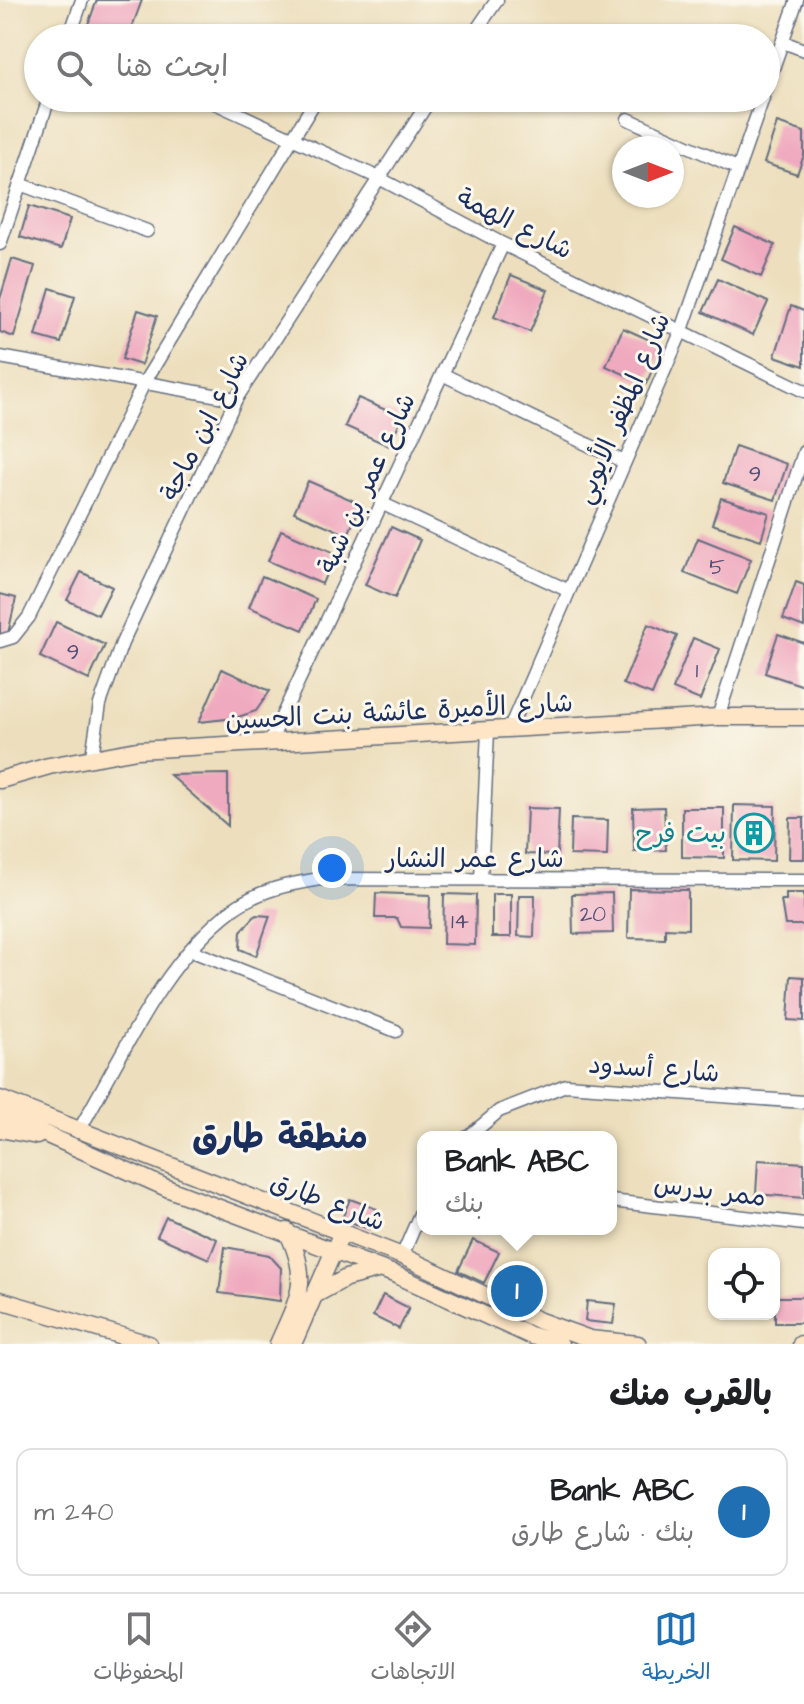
<!DOCTYPE html>
<html lang="ar">
<head>
<meta charset="utf-8">
<style>
	body { margin:0; font-family:"Architects Daughter","Playpen Sans Arabic",sans-serif; background:#f2f2f2; color:#202124; direction:rtl }
	.controls { position:absolute; right:24px; bottom:24px; display:grid; overflow:hidden; border-radius:16px; box-shadow:0 2px 6px #0004 }
	.controls button { width:72px; height:72px; display:grid; place-items:center; padding:0; border:0; border-bottom:2px solid #e0e0e0; background:#fff; color:#202124; font:40px sans-serif }
	.compass { position:absolute; left:612px; top:136px; width:72px; height:72px; border-radius:50%; background:#fff; box-shadow:0 2px 6px #0004; rotate:90deg }
	.you { position:absolute; left:332px; top:868px; width:28px; height:28px; margin:-20px; border:6px solid #fff; border-radius:50%; background:#1a73e8; box-shadow:0 0 0 12px #1a73e833 }
	.badge { display:grid; place-items:center; width:52px; height:52px; border-radius:50%; background:#1f6fb2; color:#fff; font-size:26px; font-weight:700 }
	.pin { position:absolute; translate:-50% -50%; border:4px solid #fff; box-shadow:0 2px 8px #0006 }
	.popup { position:absolute; left:417px; top:1131px; width:200px; height:104px; box-sizing:border-box; display:grid; place-content:center; border-radius:16px; background:#fff; filter:drop-shadow(0 2px 6px #0005); font-size:26px; white-space:nowrap; color:#757577 }
	.popup b { font-size:30px; color:#202124 }
	.popup::after { content:''; position:absolute; left:50%; top:100%; margin-left:-16px; border:16px solid transparent; border-top-color:#fff }
	.list { margin:0; padding:0; list-style:none }
	h2 { display:flex; justify-content:space-between; align-items:center; height:104px; margin:0; padding:0 32px; font-size:34px }
	h2 small { font-size:26px; font-weight:400; color:#757577 }
	.list li { display:grid; grid-template-columns:52px 1fr auto; gap:24px; align-items:center; box-sizing:border-box; height:128px; margin:0 16px 16px; padding:0 16px; border:2px solid #e0e0e0; border-radius:16px }
	.list b { display:block; font-size:30px; white-space:nowrap }
	.list p { margin:0; font-size:26px; white-space:nowrap; color:#757577 }
	.list em { font-size:26px; font-style:normal; color:#757577 }
	.icon { flex:none; width:44px; height:44px; fill:none; stroke:currentColor; stroke-width:2; stroke-linecap:round; stroke-linejoin:round }
	.map { position:relative; flex:none; width:804px; height:1344px; overflow:hidden; direction:ltr }
	.search { position:absolute; background:#fff; box-shadow:0 2px 6px #0004; left:24px; right:24px; top:24px; height:88px; display:flex; align-items:center; gap:20px; box-sizing:border-box; padding:0 28px; border-radius:44px; color:#757577; font-size:30px }
	.sheet { height:248px; background:#fff }
	nav { display:flex; justify-content:space-around; align-items:center; box-sizing:border-box; height:112px; border-top:2px solid #e0e0e0; background:#fff; font-size:22px; color:#757577 }
	nav a { display:grid; justify-items:center; gap:4px }
	nav .on { color:#1f6fb2 }
	.map>svg:first-child { display:block }
</style>
</head>
<body>
<div class="map">
<svg width="804" height="1344" viewBox="0 0 804 1344">
	<rect width="100%" height="100%" fill="#fbf7ec"/>
	<filter id="ink" filterUnits="userSpaceOnUse"><feTurbulence type="fractalNoise" baseFrequency=".0125" numOctaves="2"/><feDisplacementMap in="SourceGraphic" scale="16" xChannelSelector="R" yChannelSelector="G"/><feConvolveMatrix kernelMatrix="1 2 1 2 8 2 1 2 1" color-interpolation-filters="sRGB"/></filter>
	<filter id="wash" filterUnits="userSpaceOnUse"><feTurbulence type="fractalNoise" baseFrequency=".006" numOctaves="4" result="noise"/><feDisplacementMap in="SourceGraphic" scale="32" xChannelSelector="R" yChannelSelector="G"/><feGaussianBlur stdDeviation="1.8" result="paint"/><feColorMatrix in="noise" values="0 0 0 0 0 0 0 0 0 0 0 0 0 0 0 0 0 1.4 0 .05"/><feComposite in="paint" operator="in"/></filter>
	<g filter="url(#wash)">
		<rect width="100%" height="100%" fill="#eddfbd"/>
		<g id="blocks">
			<path fill="#f0aabf" d="M97,0H142L128,38H116L87,27Z
				M777,123L804,132V155L797,174L764,163Z
				M29,206L70,219L61,249L20,237Z
				M735,227L775,245L761,277L721,259Z
				M12,259L35,266L14,337L0,332V299Z
				M511,275L548,290L530,332L494,317Z
				M718,279L768,302L753,335L703,312Z
				M50,288L75,296L61,343L36,336Z
				M791,306L804,311V366L775,356Z
				M138,310L157,316L141,365L122,359Z
				M623,328L663,346L646,384L606,366Z
				M358,398L402,417L389,446L345,426Z
				M735,446L787,464L775,500L723,483Z
				M308,481L361,504L348,535L294,512Z
				M721,498L769,513L761,540L712,524Z
				M391,527L420,540L395,598L365,585Z
				M281,530L335,553L322,584L268,561Z
				M698,538L751,559L737,594L684,573Z
				M81,572L112,587L98,615L67,600Z
				M262,576L316,599L303,630L249,607Z
				M796,582L804,585V627L783,619Z
				M0,594L16,598L7,638L0,636Z
				M56,622L105,645L89,680L40,657Z
				M648,624L677,636L652,695L623,684Z
				M778,634L804,643V686L765,673Z
				M693,638L720,649L700,700L673,689Z
				M222,669L270,691L256,711L235,718L199,722Z
				M228,774V826L170,775Z
				M734,805L775,806L774,861L733,860Z
				M664,807L666,850L634,851L633,808Z
				M527,808L559,809L557,855L525,854Z
				M682,808H724V858L682,857Z
				M790,818H804V859H789Z
				M571,819L608,820L607,856L570,855Z
				M629,889L688,890V929L665,928V939L628,938Z
				M376,893L430,895L429,928L401,927L397,918H375Z
				M612,893L613,933L573,934L572,894Z
				M786,893H804V925H785L781,900H786Z
				M444,894L476,895L475,945L443,944Z
				M492,894H511V937H492Z
				M519,895H535L534,937L518,936Z
				M256,915L270,916L256,956L240,949L241,931Z
				M791,976L804,977V1021L788,1020Z
				M758,1160L804,1163V1198L756,1194Z
				M350,1199L377,1209L369,1229L342,1219Z
				M166,1217L217,1239L209,1259L157,1236Z
				M473,1240L499,1252L484,1283L458,1271Z
				M225,1247L269,1255L281,1268L280,1301L219,1293Z
				M517,1276L529,1283L516,1306L504,1298Z
				M383,1295L409,1308L399,1329L373,1316Z
				M775,1297H804V1323H775Z
				M587,1301L616,1304L613,1324L585,1321Z"/>
		</g>
	</g>
	<g filter="url(#ink)">
		<use href="#blocks" fill-opacity="0" stroke="#646d7f" stroke-width="2"/>
		<g fill="none" stroke-linecap="round" stroke-linejoin="round">
			<g stroke="#646d7f" stroke-width="15">
				<path id="street" d="M69,38L82,0
					M471,38L497,0
					M783,42L804,50
					M766,88L797,0
					M204,98L377,177L503,244L804,391
					M628,119L737,168
					M20,184L147,231
					M0,244L49,98
					M0,357L236,399
					M442,374L624,462
					M381,503L567,590
					M0,641L13,637L29,617L144,383L317,98
					M718,717L804,452
					M509,730L682,330L763,98
					M270,742L503,244
					M92,756L100,704L122,643L236,399L431,98
					M481,879L488,731
					M192,951L396,1031
					M78,1132C122,1057 162,962 233,909C259,890 289,884 320,879L804,880
					M468,1137L499,1111L566,1085L804,1102
					M611,1201L804,1224
					M402,1256L423,1207"/>
			</g>
			<g stroke="#646d7f" stroke-width="19">
				<path id="secondary" d="M0,780L49,766L137,750L718,717H804
					M0,1099L402,1256L540,1321L590,1339L638,1344
					M0,1114L169,1189L394,1274L529,1335L560,1344
					M0,1129L37,1136
					M315,1295L346,1278L381,1269
					M0,1300L149,1344
					M278,1344C299,1296 311,1281 287,1231
					M293,1344L339,1239
					M801,1344H804"/>
			</g>
			<use href="#street" stroke="#fff" stroke-width="12"/>
			<use href="#secondary" stroke="#fde5c5" stroke-width="16"/>
		</g>
	</g>
	<defs>
		<g id="building-ring" transform="scale(2)"><circle r="9.5" fill="#fbf7ec" stroke="#0f9aa8" stroke-width="1.5"/><path d="M-4-6H4V6H1V3H-1V6H-4ZM-2.5-4.3h1.7v1.8h-1.7ZM.8-4.3h1.7v1.8H.8ZM-2.5-1h1.7V.8h-1.7ZM.8-1h1.7V.8H.8Z" fill="#0f9aa8"/></g>
	</defs>
	<g fill-rule="evenodd">
		<use href="#building-ring" x="754" y="833"/>
	</g>
	<g text-anchor="middle" stroke-width="6" stroke-linejoin="round" paint-order="stroke">
		<g font-size="22" fill="#504e76">
			<text x="755" y="481">9</text>
			<text x="717" y="574">5</text>
			<text x="73" y="659">9</text>
			<text x="697" y="677">1</text>
			<text x="593" y="921">20</text>
			<text x="460" y="928">14</text>
		</g>
		<g font-size="26" fill="#1b2f5e" stroke="#fbf7ec">
			<text transform="translate(515 223) rotate(27)" y="9">شارع الهمة</text>
			<text transform="translate(622 408) rotate(-67)" y="9">شارع المظفر الأيوبي</text>
			<text transform="translate(204 426) rotate(-63)" y="9">شارع ابن ماجة</text>
			<text transform="translate(366 483) rotate(-65)" y="9">شارع عمر بن شبة</text>
			<text transform="translate(399 711) rotate(-3)" y="9">شارع الأميرة عائشة بنت الحسين</text>
			<text x="475" y="867">شارع عمر النشار</text>
			<text transform="translate(654 1068) rotate(4)" y="9">شارع أسدود</text>
			<text transform="translate(710 1190) rotate(7)" y="9">ممر بدرس</text>
			<text transform="translate(328 1201) rotate(21)" y="9">شارع طارق</text>
		</g>
		<g font-size="26" fill="#0d838f" stroke="#fbf7ec" text-anchor="end">
			<text x="726" y="842">بيت فرح</text>
		</g>
		<g font-size="34" font-weight="bold" fill="#1b2f5e" stroke="#fbf7ec">
			<text x="280" y="1148">منطقة طارق</text>
		</g>
	</g>
</svg>
<div class="controls">
<button><svg class="icon" aria-label="locate" viewBox="0 0 24 24"><circle cx="12" cy="12" r="6"/><path d="M12 2v4M12 18v4M2 12h4M18 12h4"/></svg></button>
</div>
<svg class="compass" viewBox="-18 -18 36 36"><path d="M0-13l5 13h-10z" fill="#e53935"/><path d="M0 13l5-13h-10z" fill="#757577"/></svg>
<div class="you"></div>
<div class="pin badge" style="left:517px;top:1291px">1</div>
<div class="popup"><b>Bank ABC</b>بنك</div>
<div class="search"><svg class="icon" aria-label="search" viewBox="0 0 24 24"><circle cx="10" cy="10" r="6"/><path d="M15 15l6 6"/></svg>ابحث هنا</div>
</div>
<section class="sheet">
<h2>بالقرب منك<small></small></h2>
<ul class="list">
<li><span class="badge">1</span><div><b>Bank ABC</b><p>بنك · شارع طارق</p></div><em>240 m</em></li>
</ul>
</section>
<nav>
<a class="on"><svg class="icon" aria-label="map" viewBox="0 0 24 24"><path d="M3 6l6-2 6 2 6-2v14l-6 2-6-2-6 2zM9 4v14M15 6v14"/></svg>الخريطة</a>
<a><svg class="icon" aria-label="directions" viewBox="0 0 24 24"><path d="M12 3l9 9-9 9-9-9zM9 14v-3h6M13 9l2 2-2 2"/></svg>الاتجاهات</a>
<a><svg class="icon" aria-label="saved" viewBox="0 0 24 24"><path d="M7 4h10v16l-5-4-5 4z"/></svg>المحفوظات</a>
</nav>
</body>
</html>
